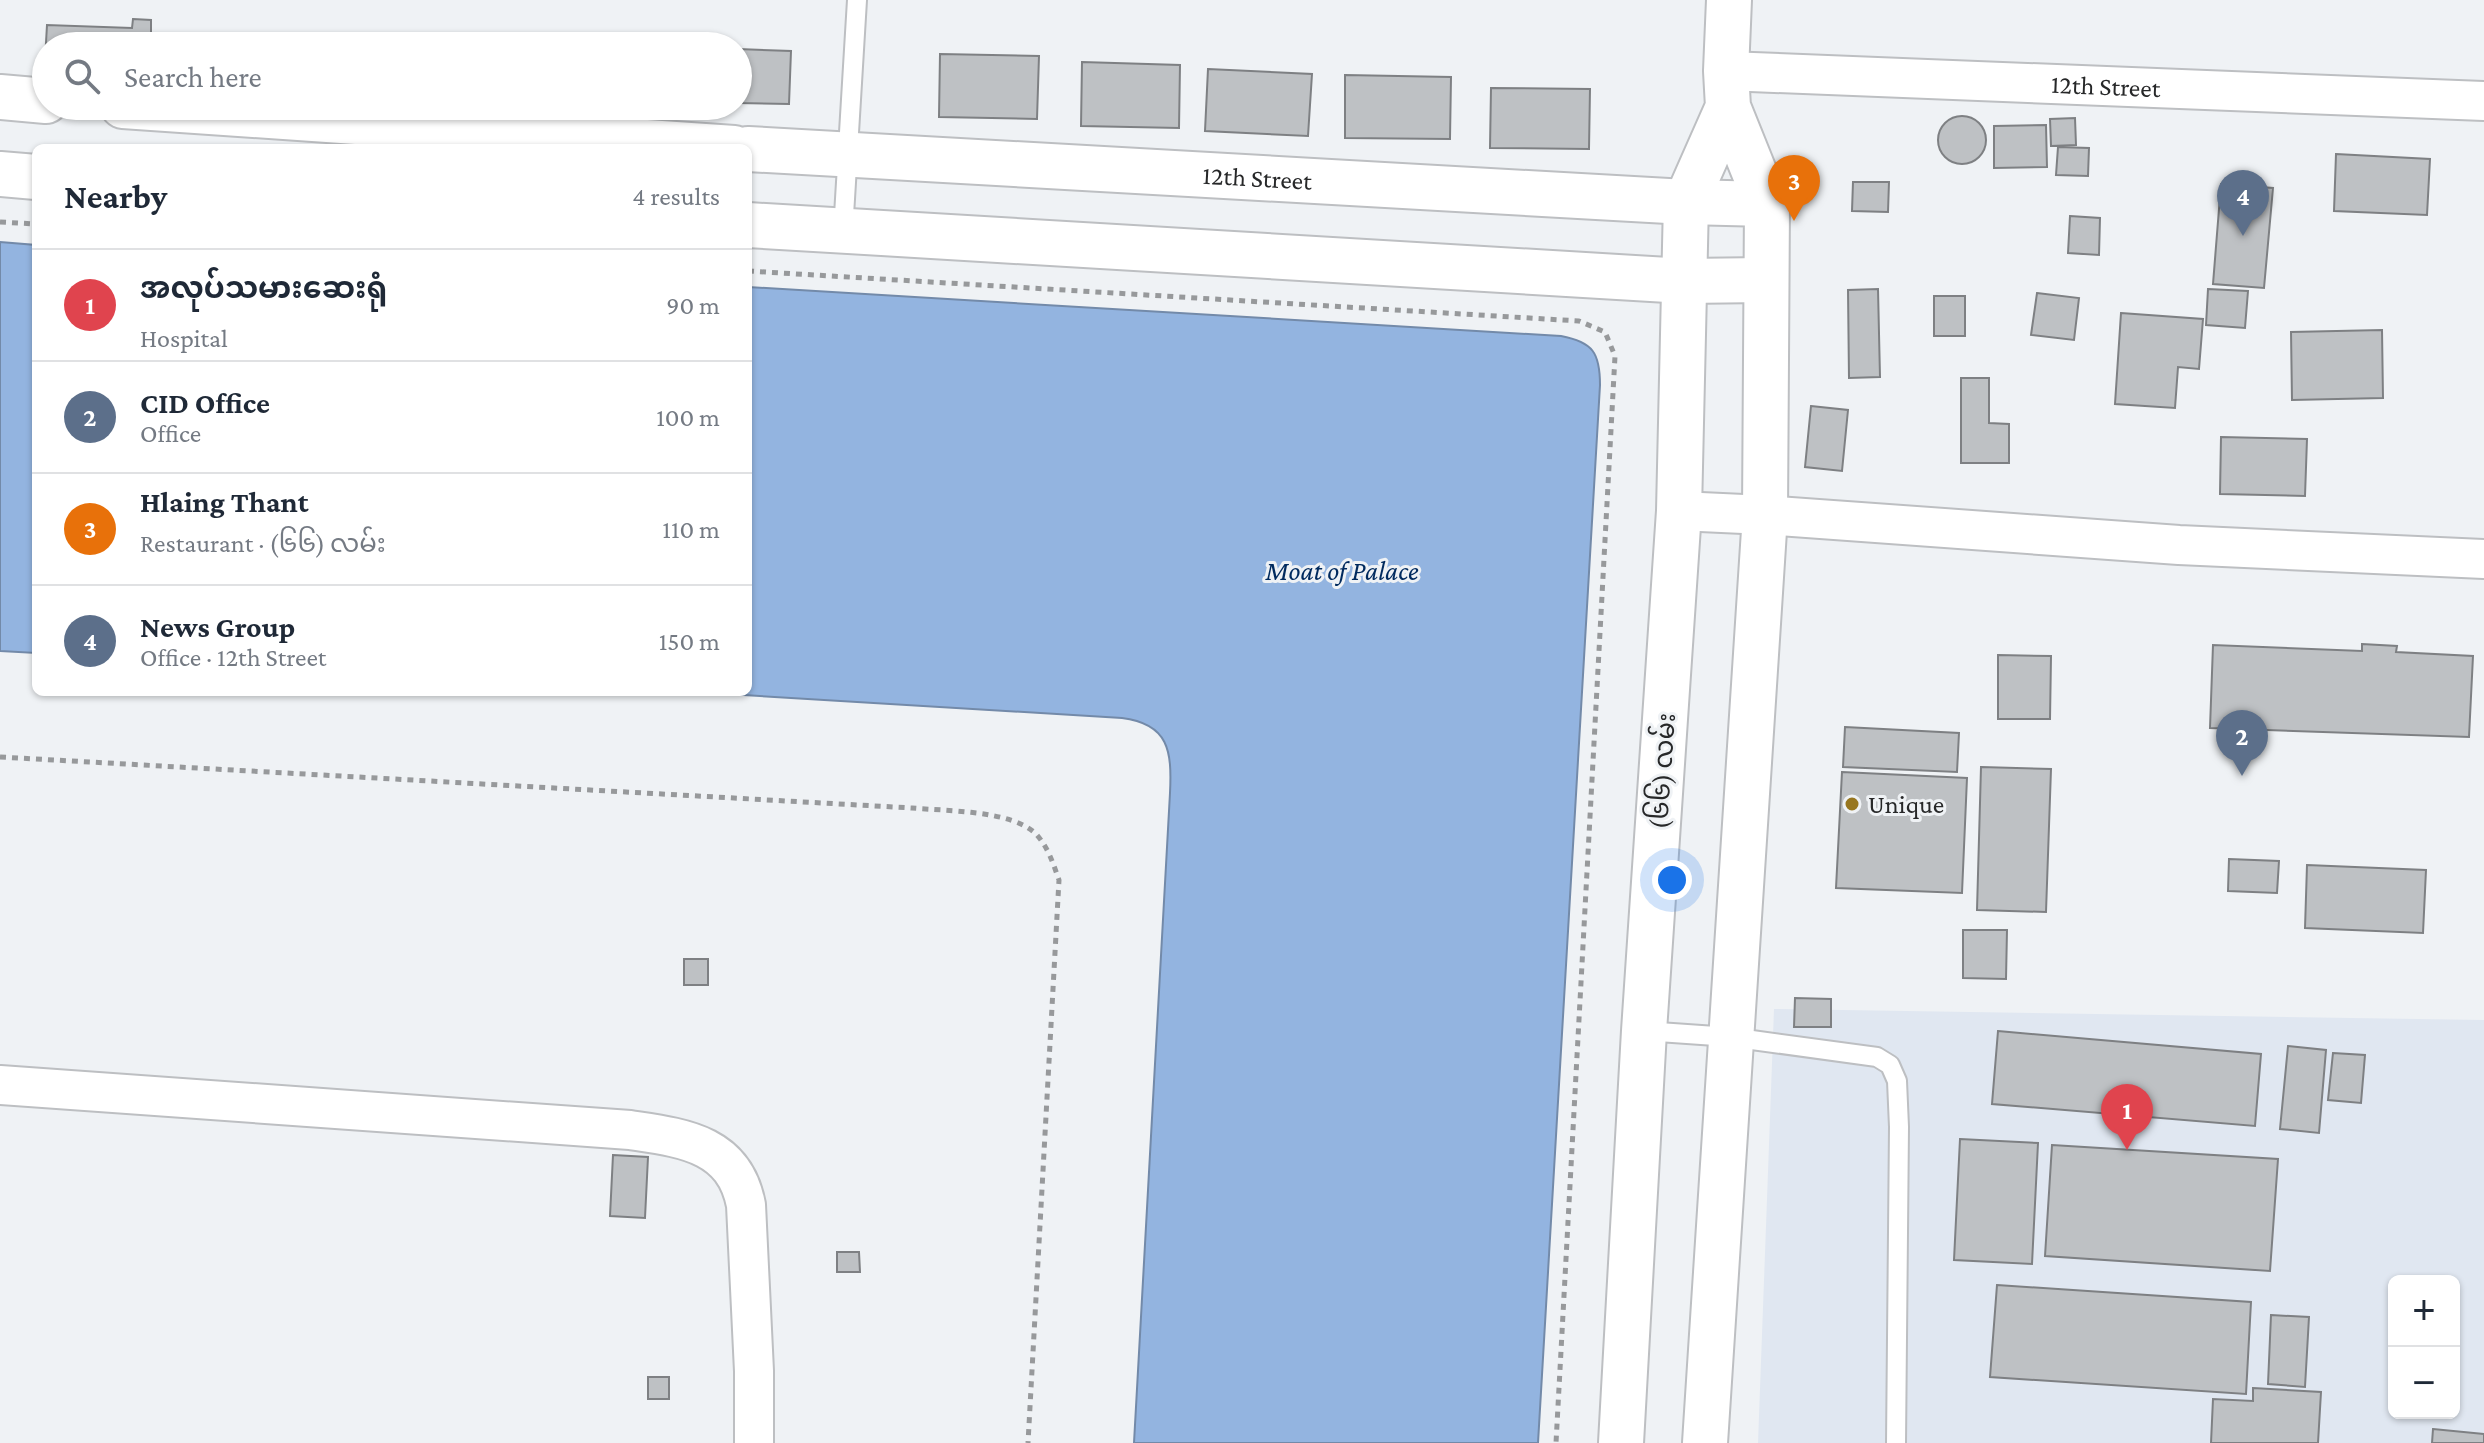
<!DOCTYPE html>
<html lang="en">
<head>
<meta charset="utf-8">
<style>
	body { margin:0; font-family:"Crimson Pro","Noto Sans Myanmar",serif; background:#f6f6f7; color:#1f2937 }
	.controls { position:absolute; right:24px; bottom:24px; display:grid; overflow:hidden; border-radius:12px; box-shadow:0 2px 6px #0004 }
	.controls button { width:72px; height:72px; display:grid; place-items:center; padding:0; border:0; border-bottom:2px solid #e0e1e3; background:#fff; color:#1f2937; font:40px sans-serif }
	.you { position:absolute; left:1672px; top:880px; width:28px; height:28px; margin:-20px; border:6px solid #fff; border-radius:50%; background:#1a73e8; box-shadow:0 0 0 12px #1a73e833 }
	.badge { display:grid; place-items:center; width:52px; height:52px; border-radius:50%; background:#2563eb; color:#fff; font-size:26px; font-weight:700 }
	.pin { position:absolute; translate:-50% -66px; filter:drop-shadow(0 2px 4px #0008) }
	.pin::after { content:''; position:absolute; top:42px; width:28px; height:24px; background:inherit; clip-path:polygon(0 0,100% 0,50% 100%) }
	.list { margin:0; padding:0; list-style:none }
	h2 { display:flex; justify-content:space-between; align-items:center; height:104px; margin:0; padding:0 32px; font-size:34px }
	h2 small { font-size:26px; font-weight:400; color:#747a83 }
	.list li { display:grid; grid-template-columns:52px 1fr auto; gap:24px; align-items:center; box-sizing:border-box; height:112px; padding:0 32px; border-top:2px solid #e0e1e3 }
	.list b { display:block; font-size:30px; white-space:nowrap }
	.list p { margin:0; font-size:26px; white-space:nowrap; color:#747a83 }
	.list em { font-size:26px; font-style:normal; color:#747a83 }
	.icon { flex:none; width:44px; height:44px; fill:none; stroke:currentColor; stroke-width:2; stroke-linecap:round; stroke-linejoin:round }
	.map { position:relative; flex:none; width:2484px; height:1443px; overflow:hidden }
	.search { position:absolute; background:#fff; box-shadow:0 2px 6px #0004; left:32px; top:32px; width:720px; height:88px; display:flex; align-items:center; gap:20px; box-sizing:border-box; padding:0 28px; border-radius:44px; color:#747a83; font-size:30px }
	.panel { position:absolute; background:#fff; box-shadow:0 2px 6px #0004; left:32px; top:144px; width:720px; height:552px; border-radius:12px }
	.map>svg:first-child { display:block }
</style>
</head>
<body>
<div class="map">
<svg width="2484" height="1443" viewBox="0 0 2484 1443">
	<rect width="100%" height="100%" fill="#eff2f5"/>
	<path fill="#e0e7f1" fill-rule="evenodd" d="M1774,1009L2484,1020V1443H1758ZM2394,1281H2454V1413H2394Z"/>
	<path fill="#93b4e0" stroke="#738aa9" stroke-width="2" d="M0,242L36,245V653L0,651Z
		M748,287L1561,336C1593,342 1600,353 1600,385L1538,1443H1134L1170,793C1172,751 1169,724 1122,718L694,692H748Z"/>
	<path fill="#bec1c4" stroke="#7e8083" stroke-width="2" d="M133,19L151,20V46H46L45,60L47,25L132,28Z
		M212,34L285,36V46H212Z
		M738,49L791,51L789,104L738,103Z
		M940,54L1039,56L1037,119L939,117Z
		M1082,62L1180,65L1179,128L1081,126Z
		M1208,69L1312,74L1308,136L1205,131Z
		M1345,75L1451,77L1450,139L1345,138Z
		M1491,88L1590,89L1589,149L1490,148Z
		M1938 140a24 24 0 1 1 48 0a24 24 0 1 1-48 0Z
		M2075,118L2076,145L2051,146L2050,119Z
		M2046,125L2047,167L1994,168V126Z
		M2058,147L2089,148L2088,176L2056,175Z
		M2336,154L2430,159L2427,215L2334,211Z
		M1853,182H1889L1888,212L1852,211Z
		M2221,184L2273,188L2264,288L2213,284Z
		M2070,216L2100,218L2099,255L2068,253Z
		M1878,289L1880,377L1849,378L1848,290Z
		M2208,289L2248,291L2245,328L2206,325Z
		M2037,293L2079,298L2074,340L2031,335Z
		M1934,296H1965V336H1934Z
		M2121,313L2203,319L2199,369L2178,367L2175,408L2115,404Z
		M2382,330L2383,398L2292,400L2291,332Z
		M1961,378H1989V423L2009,424V463H1961Z
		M1811,406L1848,410L1842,471L1805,467Z
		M2221,437L2307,439L2305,496L2220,494Z
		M2362,644L2397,646L2396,652L2473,656L2469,737L2210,728L2213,645L2362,651Z
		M1998,655L2051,656L2050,719H1998Z
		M1845,727L1959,733L1957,772L1843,767Z
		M1981,767L2051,769L2046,912L1977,910Z
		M1842,772L1967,778L1962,893L1836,888Z
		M2229,859L2279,861L2277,893L2228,891Z
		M2307,865L2426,870L2423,933L2305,928Z
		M1963,930H2007L2006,979L1963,978Z
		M684,959H708V985H684Z
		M1795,998L1831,999V1027H1794Z
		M1998,1031L2261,1054L2255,1126L1992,1104Z
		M2288,1046L2326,1050L2319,1133L2280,1129Z
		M2333,1053L2365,1055L2361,1103L2328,1100Z
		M1960,1139L2038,1143L2032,1264L1954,1260Z
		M2052,1145L2278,1159L2270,1271L2045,1256Z
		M613,1155L648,1157L645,1218L610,1216Z
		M837,1252H859L860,1272H837Z
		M1997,1285L2251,1302L2246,1394L1990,1377Z
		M2271,1315L2309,1317L2305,1387L2268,1384Z
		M648,1377H669V1399H648Z
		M2253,1388L2321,1392L2318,1443H2211L2213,1399L2253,1401Z
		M2433,1429L2484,1434V1443H2432Z"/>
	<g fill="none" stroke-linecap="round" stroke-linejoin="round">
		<g stroke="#bdbfc2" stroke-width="22">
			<path id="lane" d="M843,232L857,0
				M1644,1031L1730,1037L1877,1057L1890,1065L1897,1081L1899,1127L1896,1443"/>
		</g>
		<g stroke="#bdbfc2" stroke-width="42">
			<g id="street">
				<path id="s1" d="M1726,71L2484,101"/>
				<path d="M1679,511L1765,515L2179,545L2484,559"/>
				<path d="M0,1085L630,1130C683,1138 734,1143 746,1205L754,1371V1443"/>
			</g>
		</g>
		<g stroke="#bdbfc2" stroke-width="48">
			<path id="secondary" d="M1729,0L1726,71L1728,107L1767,204
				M1686,202L1728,107"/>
		</g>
		<g stroke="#bdbfc2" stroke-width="48">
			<g id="primary">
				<path d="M0,97L46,101"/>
				<path d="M123,106L734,148"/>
				<path id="s2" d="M748,149L1686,202L1767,204L1765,515L1705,1443"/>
				<path d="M0,174L36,177"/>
				<path d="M748,225L1685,281L1765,280"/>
				<path d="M1621,1443L1644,1031L1679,511L1686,202"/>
			</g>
		</g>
		<path stroke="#97999b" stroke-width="5" stroke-dasharray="6 6" stroke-linecap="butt" d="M0,222L36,224
			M748,271L1579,321L1605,332L1615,356L1556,1443
			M0,757L912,808C945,811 1012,810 1036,834C1048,847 1053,863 1059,880L1028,1443"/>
		<use href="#lane" stroke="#fff" stroke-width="18"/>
		<use href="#street" stroke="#fff" stroke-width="38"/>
		<use href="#secondary" stroke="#fff" stroke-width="44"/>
		<use href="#primary" stroke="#fff" stroke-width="44"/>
	</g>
	<circle fill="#97761f" stroke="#eff2f5" stroke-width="3" cx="1852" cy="804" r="8"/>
	<g text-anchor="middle" stroke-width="6" stroke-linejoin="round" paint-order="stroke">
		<g font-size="26" fill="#272829" stroke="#eff2f5">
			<text dy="9" stroke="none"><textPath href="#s1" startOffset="380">12th Street</textPath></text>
			<text dy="9" stroke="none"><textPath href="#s2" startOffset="510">12th Street</textPath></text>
			<text transform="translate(1662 771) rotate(-86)" y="9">(၆၆) လမ်း</text>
		</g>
		<g font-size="26" fill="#272829" stroke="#eff2f5" text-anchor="start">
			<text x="1868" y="813">Unique</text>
		</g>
		<g font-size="28" font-style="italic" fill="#002a5e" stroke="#eff2f5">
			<text x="1342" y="580">Moat of Palace</text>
		</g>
	</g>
</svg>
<div class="controls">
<button>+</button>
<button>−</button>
</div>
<div class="you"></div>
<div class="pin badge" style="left:2127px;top:1150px;background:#e0444e">1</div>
<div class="pin badge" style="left:2242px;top:776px;background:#5c6f8a">2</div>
<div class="pin badge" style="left:1794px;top:221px;background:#e8710a">3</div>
<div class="pin badge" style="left:2243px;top:236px;background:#5c6f8a">4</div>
<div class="search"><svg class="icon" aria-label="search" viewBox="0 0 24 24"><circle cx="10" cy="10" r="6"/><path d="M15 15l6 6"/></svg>Search here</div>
<section class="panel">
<h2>Nearby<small>4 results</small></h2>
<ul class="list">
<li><span class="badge" style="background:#e0444e">1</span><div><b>အလုပ်သမားဆေးရုံ</b><p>Hospital</p></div><em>90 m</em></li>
<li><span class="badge" style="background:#5c6f8a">2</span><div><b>CID Office</b><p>Office</p></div><em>100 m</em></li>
<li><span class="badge" style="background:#e8710a">3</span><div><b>Hlaing Thant</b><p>Restaurant · (၆၆) လမ်း</p></div><em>110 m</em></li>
<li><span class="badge" style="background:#5c6f8a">4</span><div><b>News Group</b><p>Office · 12th Street</p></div><em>150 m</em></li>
</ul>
</section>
</div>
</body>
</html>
